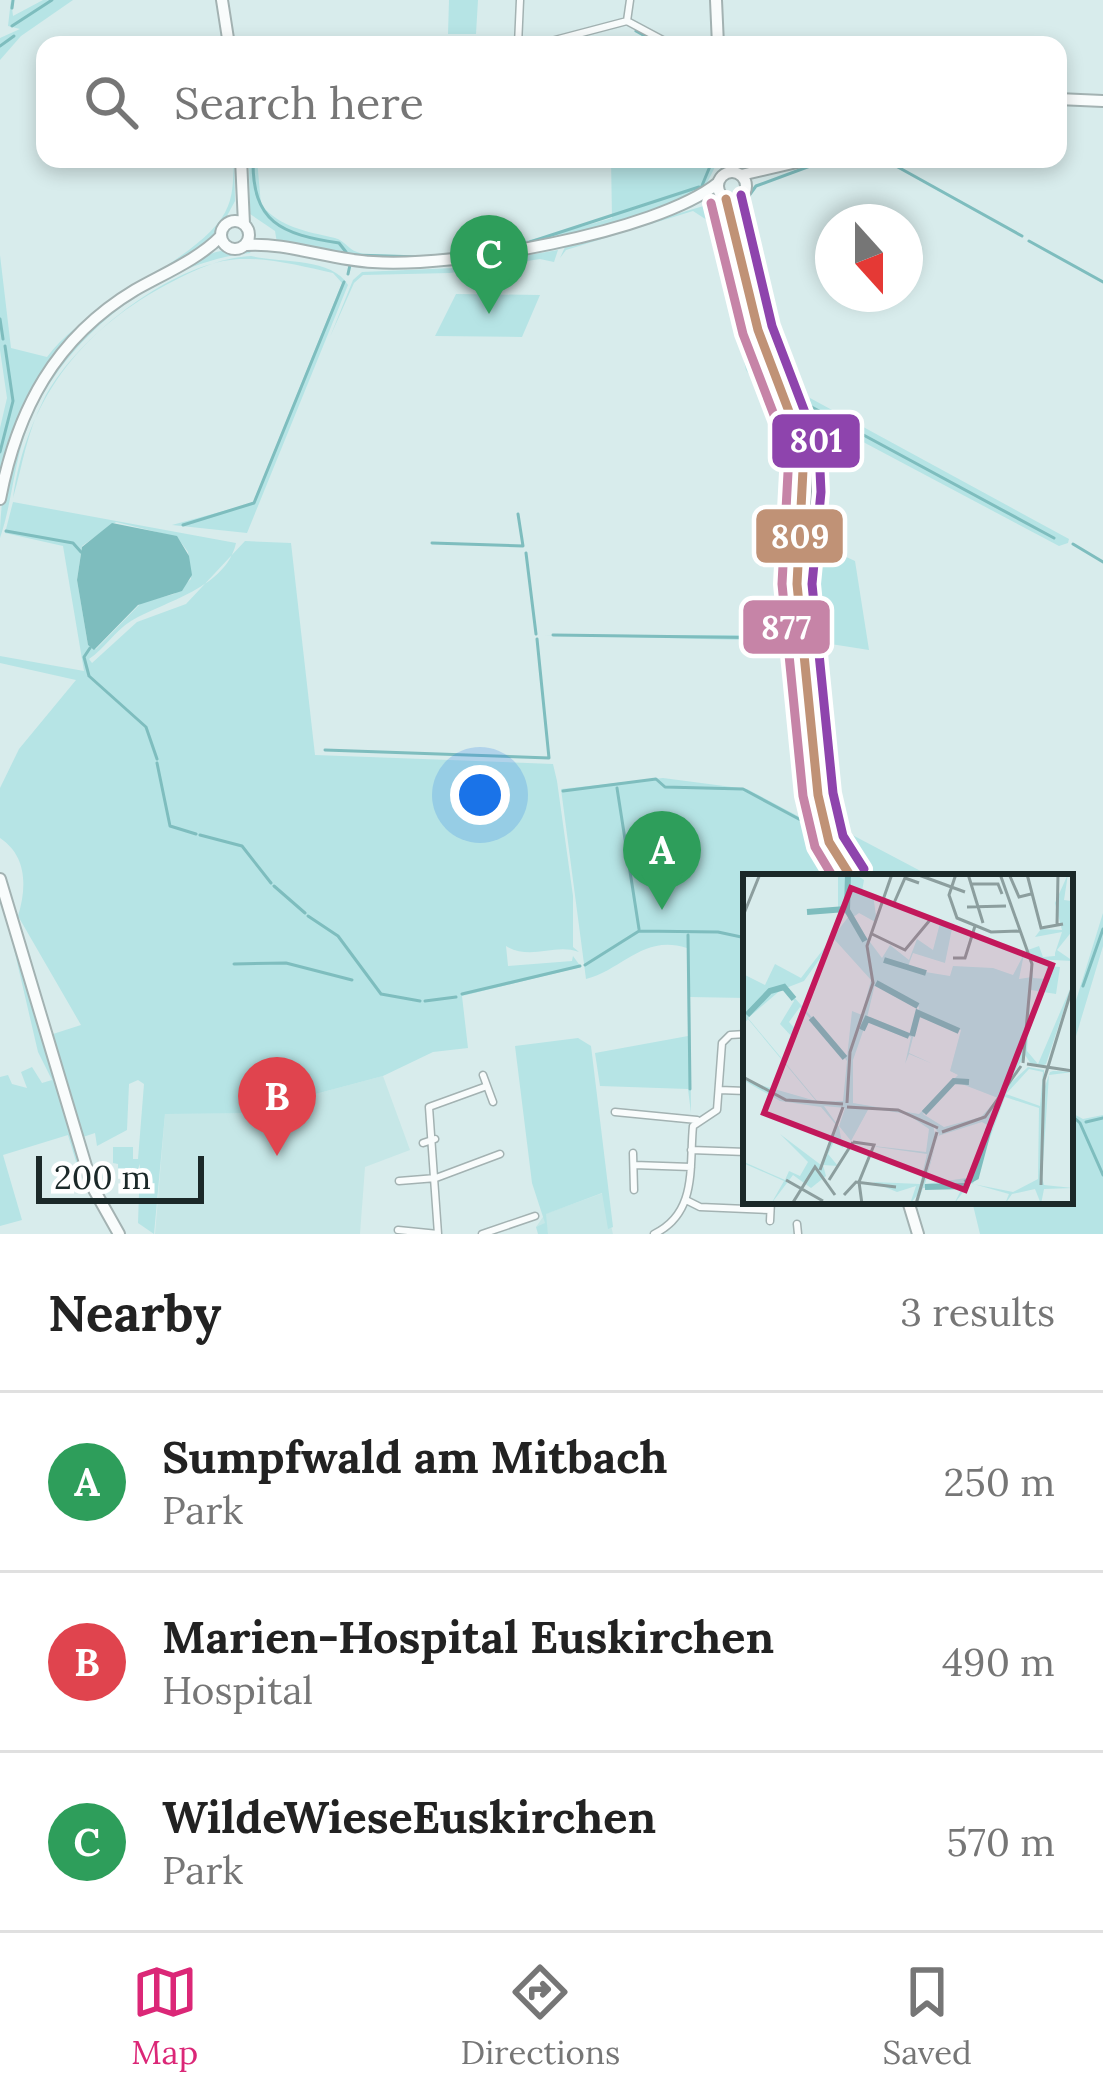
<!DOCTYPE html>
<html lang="en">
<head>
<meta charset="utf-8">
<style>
	body { margin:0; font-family:Lora,serif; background:#f2f2f2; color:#222 }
	.compass { position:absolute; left:815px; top:204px; width:108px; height:108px; border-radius:50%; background:#fff; box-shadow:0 6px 18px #0003; rotate:159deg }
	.scale { position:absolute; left:36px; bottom:30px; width:168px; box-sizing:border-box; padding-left:12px; border:6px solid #1b2929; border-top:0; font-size:33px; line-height:42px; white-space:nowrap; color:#1b2929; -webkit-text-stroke:9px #fff; paint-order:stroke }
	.you { position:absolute; left:480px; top:795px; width:42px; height:42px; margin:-30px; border:9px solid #fff; border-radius:50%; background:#1a73e8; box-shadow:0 0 0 18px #1a73e833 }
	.badge { display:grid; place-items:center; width:78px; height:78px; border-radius:50%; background:#db2777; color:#fff; font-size:39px; font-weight:700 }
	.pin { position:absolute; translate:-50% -99px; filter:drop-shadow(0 3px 6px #0008) }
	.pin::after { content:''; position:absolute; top:63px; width:42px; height:36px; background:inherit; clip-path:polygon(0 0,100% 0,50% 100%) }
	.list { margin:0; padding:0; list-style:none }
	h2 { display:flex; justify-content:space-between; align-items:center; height:156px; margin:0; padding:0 48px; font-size:51px }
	h2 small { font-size:39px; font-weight:400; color:#767676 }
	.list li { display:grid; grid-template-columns:78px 1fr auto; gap:36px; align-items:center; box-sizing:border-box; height:180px; padding:0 48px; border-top:3px solid #e0e0e0 }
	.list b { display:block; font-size:45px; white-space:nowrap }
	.list p { margin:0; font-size:39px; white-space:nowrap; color:#767676 }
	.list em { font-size:39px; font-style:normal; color:#767676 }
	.icon { flex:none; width:66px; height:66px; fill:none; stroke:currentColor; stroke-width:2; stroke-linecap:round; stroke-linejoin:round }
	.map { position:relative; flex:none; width:1103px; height:1234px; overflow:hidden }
	.search { position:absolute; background:#fff; box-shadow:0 6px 18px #0003; left:36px; right:36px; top:36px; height:132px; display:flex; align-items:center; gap:30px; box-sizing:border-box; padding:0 42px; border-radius:24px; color:#767676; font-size:45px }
	.sheet { height:696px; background:#fff }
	nav { display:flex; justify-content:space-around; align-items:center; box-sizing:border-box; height:168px; border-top:3px solid #e0e0e0; background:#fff; font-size:33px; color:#767676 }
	nav a { display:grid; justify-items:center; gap:6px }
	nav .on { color:#db2777 }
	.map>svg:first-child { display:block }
</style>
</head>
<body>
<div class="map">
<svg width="1103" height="1234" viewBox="0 0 1103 1234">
	<rect width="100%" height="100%" fill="#d8ecec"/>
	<path fill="#c6e7e7" d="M383,1076L410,1150L365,1167L360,1234H155L165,1114L277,1113L308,1096Z
		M603,1193L613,1234H548L546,1224L536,1227L545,1214Z"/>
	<path fill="#b6e4e5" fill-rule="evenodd" d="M11,0L13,16L43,0H73L21,36L0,60V38L20,29L8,26Z
		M449,0H478L476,34H448Z
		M234,159L235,201L215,238L73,333L23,406L0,481V428L7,398L0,350V255L11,348L47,357C91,298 209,257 228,206C234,192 233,174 234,159Z
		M249,159H257L261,205C282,228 305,231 335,238C345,241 348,249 357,252C415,274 554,235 612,218L611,159H719L705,187C618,235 478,264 379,259C345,258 310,248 277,243L275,231L250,214Z
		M717,202L726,211L774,383L771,387L776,385C815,463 801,552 799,636L784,641L544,635H783L791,518L788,468L775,409L746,370L713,224L693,211L566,250L560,258L565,247Z
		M254,246L250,253C159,262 65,337 30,421C14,458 13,500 0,538C0,403 90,304 210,254C224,248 239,251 254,246Z
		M558,250L554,262L540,259L450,273L363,275L354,283L330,337L353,280L362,272L454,268Z
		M251,256C279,263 332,257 348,285L247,533L172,525L253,503L342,283L333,273C300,266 256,254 223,261C157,275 73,342 43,401C27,432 22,467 13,498C27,401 78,333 164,286C193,271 217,258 251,256Z
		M456,294L540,295L522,337L435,336Z
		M810,398L1069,539L1068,543L1059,546L1042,537L818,418L808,409Z
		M803,413L818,472L810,641C783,591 814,481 798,417Z
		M13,502L236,543C226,588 165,601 131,621C115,631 104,649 89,659L92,663L137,622L186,604L245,541L291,543L315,755L553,764L557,781L573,896V947L579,952C554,943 531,961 506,946L508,966L572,961L573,956L581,967L462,996L468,1048L433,1052L383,1076L308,1096L277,1113L165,1114L154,1234L138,1223L140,1164L136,1174L118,1175V1164L113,1163V1147H133V1159H138L144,1084L138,1080L129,1084L127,1130L97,1146L95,1133L83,1137L53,1034L81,1025L18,916C27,887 27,856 0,838V788L19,749L76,680L0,663V656L84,671L63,546L5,533ZM116,522L177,537L188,552L191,579L174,594L141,603L96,649L88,645L77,580L82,546Z
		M816,543L855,561L869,650L818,642Z
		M785,644H799L821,826L818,843L824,838L847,877L823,847L819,877H746V998L690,997L691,1113L688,1089L600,1086L595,1053L688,1036L687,948C643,934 624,969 586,979L561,789L663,778L747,789L811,823L798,693Z
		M810,644L815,647L834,819L831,824L825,821Z
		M841,829L932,877H872Z
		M0,889L85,1175L81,1178L68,1135L3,1155L22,1220L0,1226V1077L8,1075L12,1084L27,1088L21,1072L32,1067L42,1083L52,1080L38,1052Z
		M1103,913V946L1070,1056V1020Z
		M578,1038L591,1046L613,1227L608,1229L602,1193L546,1214L548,1234H538L536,1227L545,1223L532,1183L515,1046Z
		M1070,1112L1083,1119L1103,1115V1234H980L972,1201H1070Z"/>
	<path fill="#7ebdbe" d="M112,523L177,536L189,556L192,575L182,591L138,605L94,650L88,645L77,580L82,547Z"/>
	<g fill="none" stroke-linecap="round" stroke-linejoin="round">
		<path stroke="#7ebdbe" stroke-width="3" d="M12,8L13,0
			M12,26L52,0
			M636,31L661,45
			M523,44H525
			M0,46L14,36
			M253,159C252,223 281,234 339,243L346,252
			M887,161L1022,236
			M701,188L713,159
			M743,204L756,186L829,159
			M707,206C756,249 720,341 769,386
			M743,211L749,269
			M1029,241L1103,282
			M530,242L699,187
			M354,255L420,257
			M348,274L350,265
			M0,319L3,339
			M788,386L801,400
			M808,405L1054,538
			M0,452L13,401L5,346
			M183,525L254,503L344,282
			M6,531L73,543L81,552
			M432,543L523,546L518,514
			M1073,544L1103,562
			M526,553L536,634
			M553,635L784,638L798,494L784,412
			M90,648L84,657L89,676L146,727L157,759
			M325,750L549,758L537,639
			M157,763L170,826L196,834
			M617,788L639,929
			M563,791L656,779L665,787L743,789L810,825
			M833,829L863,877
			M200,835L242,846L271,883
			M274,886L305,913
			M308,916L338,936L381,994L420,1001
			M688,935L690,1089
			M234,964L286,963L352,980
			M585,965L639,931L718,932L746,938
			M1083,986L1103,929
			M1070,993L1073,992
			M462,994L580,966
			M425,1001L456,997
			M1070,1114L1080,1123L1103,1175
			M1086,1122L1103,1118"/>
		<g stroke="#a3b2b2" stroke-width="9">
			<path id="street" d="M627,21L672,45
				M627,21L630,0
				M518,45L520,0
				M536,45L627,21
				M483,1075L493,1102
				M719,1090L746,1091
				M615,1112L697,1120
				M423,1143L435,1139
				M691,1150L746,1152
				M633,1153L634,1190
				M634,1165L691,1167
				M399,1181L436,1178L500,1154
				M686,1200L700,1207L770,1210
				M770,1221L771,1201
				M797,1224L798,1234
				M398,1230L438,1234
				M438,1234L429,1107L487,1086
				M482,1234L535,1216
				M654,1234C698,1213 689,1166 693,1126L717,1110L722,1043L730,1035L746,1034"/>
		</g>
		<g stroke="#a3b2b2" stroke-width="14">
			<path id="secondary" d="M222,0L229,45
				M716,0L718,45
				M1058,99L1103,101
				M241,159L244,224
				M718 186a14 14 0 1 1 28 0a14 14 0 1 1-28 0Z
				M741,175L810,159
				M726,199L758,330L804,451L806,491L797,584L818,795L829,842L851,877
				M221 235a14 14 0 1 1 28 0a14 14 0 1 1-28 0Z
				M246,245C286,242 331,260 373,262C452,268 656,233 718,183
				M0,499C17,410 55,338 135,290C163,274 199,259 221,236
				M0,879L92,1186L119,1234
				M908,1201L918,1234"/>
		</g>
		<use href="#street" stroke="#f9fcfc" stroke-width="6"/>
		<use href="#secondary" stroke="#f9fcfc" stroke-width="10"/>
		<g stroke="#fff" stroke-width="18">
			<path id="bus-1" d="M726,199L758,330L804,451L797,584L818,795L829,842L851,877"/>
		</g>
		<g stroke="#fff" stroke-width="18">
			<path id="bus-2" d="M711,203L743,334L789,454L782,584L803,796L815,847L833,877"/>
		</g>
		<g stroke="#fff" stroke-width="18">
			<path id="bus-3" d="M741,195L772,326L819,449L821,492L812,584L833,793L843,836L864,869"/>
		</g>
		<use href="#bus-1" stroke="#c09276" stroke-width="9"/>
		<use href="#bus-2" stroke="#c684a7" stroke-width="9"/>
		<use href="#bus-3" stroke="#8e44ad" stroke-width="9"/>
	</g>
	<g transform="translate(743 874)">
		<rect width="330" height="330" fill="#d8ecec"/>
		<path d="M95,0H112L121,6L119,17L130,20L134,49L116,39L109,44L139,84L147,71L166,86L174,65L190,76L197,49L208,56L211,45L202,89L170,79L164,95L207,102L210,92L250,94L270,101L281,80L276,105L289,103L285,76L296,72L300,83L312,82V79L319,58L292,63L298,55L319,56L312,29L325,0L321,26L328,27L330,56L314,76L330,87L289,85L290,104L303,105L304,92L317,93L313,120L288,116L284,177L295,190L330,108L303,190L299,192L288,190L282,181L262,214L285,193L301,196V215L307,198L310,197H313L330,198L306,201L299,303L301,311L330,314L301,315L298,330L292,315L269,320L262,330L266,320L227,309L211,330L220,312L180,314L174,330L196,260L190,251L192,260L176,319L167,330L173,312L154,318L130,308L177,310L184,280L134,273L131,272L183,278L186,255L164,240L126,234L108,267L96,252L102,234L81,232L96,253L100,274L91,268L85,280L95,292L80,291L83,302L68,314L50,301L28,330L41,307L0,289V264L1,288L42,306L46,297L57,302L65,288L37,260L78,291L94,252L78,233L37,227L0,206L73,227L5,145L0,151V100L22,111L32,90L58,104L106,42L95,35ZM91,65L128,106L119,141L109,137L104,183L43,114L61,107ZM132,110L176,133L169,162L124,144ZM40,114L51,127L37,150L51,165L55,158L46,148L57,133L104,187L100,227L75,228L5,144ZM176,140L218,156L207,197L215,201L176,240L110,229V186L124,146L168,163L162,190L166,180L190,190L166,179ZM286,195L300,198L297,232L263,220ZM211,207L255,224L238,243L201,253L180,240ZM262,223L296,234L295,305L270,318L230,310ZM239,248L244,251L230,303L182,310L195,262Z" fill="#b6e4e5" fill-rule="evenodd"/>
		<path fill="none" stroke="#7ebdbe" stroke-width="6" d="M105,0L104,36L122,67M64,38L103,35M141,86L183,99M133,109L175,132M4,141L27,117L41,113L51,125M68,144L102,184M119,156L124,145L166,162M169,162L175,139L216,157M181,239L211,207L226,208M222,309L233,303L246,254M182,313L222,312"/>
		<path fill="none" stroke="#8c9e9e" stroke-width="3" d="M173,0L222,18M213,0L206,21L214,44L248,58L277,57M225,0L240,49M257,0L289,90L280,189M266,0L276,23L288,20M284,0L298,54L320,50M229,10H255L259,20M151,29L162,4L176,9M224,33L263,32M0,42L17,0M314,51L315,0M129,60L162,76L187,46M210,84H222L232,52M284,190L330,197M0,203L43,226L100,230M104,229L107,178L130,109L124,72L149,0M104,233L155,236L195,254M199,258L242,243L278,192M110,268L131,271L116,308L119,330M77,296L100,233M43,306L80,327M86,306L110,268M298,311L301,206L330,111M101,321L113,308L153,313M49,330L72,293L92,321M173,330L194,258"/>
		<path fill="#c2185b" fill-opacity="0.15" stroke="#c2185b" stroke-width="6" d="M108,14L309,91L222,316L21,239Z"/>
		<rect width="330" height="330" fill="none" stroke="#1b2929" stroke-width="6"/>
	</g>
	<g stroke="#fff" stroke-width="4.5">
		<rect x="770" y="412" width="92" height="58" rx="12" fill="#8e44ad"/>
		<rect x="754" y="507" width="91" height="58" rx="12" fill="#c09276"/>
		<rect x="741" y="598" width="91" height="58" rx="12" fill="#c684a7"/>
	</g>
	<g font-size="33" text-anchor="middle" font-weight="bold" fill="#fff">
		<text x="816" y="452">801</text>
		<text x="800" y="548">809</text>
		<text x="786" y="639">877</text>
	</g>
</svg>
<svg class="compass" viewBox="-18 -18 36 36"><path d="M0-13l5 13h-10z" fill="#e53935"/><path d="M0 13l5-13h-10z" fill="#767676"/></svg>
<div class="scale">200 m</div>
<div class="you"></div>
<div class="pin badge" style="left:662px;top:910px;background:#2e9e5b">A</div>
<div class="pin badge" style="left:277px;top:1156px;background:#e0444e">B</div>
<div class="pin badge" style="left:489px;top:314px;background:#2e9e5b">C</div>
<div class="search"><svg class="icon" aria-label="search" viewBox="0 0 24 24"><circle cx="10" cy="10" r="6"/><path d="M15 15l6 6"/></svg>Search here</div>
</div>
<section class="sheet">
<h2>Nearby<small>3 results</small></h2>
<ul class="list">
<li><span class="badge" style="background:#2e9e5b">A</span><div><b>Sumpfwald am Mitbach</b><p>Park</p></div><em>250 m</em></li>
<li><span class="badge" style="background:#e0444e">B</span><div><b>Marien-Hospital Euskirchen</b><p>Hospital</p></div><em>490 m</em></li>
<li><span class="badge" style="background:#2e9e5b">C</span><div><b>WildeWieseEuskirchen</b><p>Park</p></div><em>570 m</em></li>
</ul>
</section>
<nav>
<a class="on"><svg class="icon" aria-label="map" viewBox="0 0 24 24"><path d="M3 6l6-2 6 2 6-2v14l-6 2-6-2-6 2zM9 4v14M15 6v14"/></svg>Map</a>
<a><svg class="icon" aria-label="directions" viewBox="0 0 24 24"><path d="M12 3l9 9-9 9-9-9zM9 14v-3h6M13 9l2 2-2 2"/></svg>Directions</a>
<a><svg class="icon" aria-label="saved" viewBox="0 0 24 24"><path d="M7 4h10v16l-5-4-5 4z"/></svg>Saved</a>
</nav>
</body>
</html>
